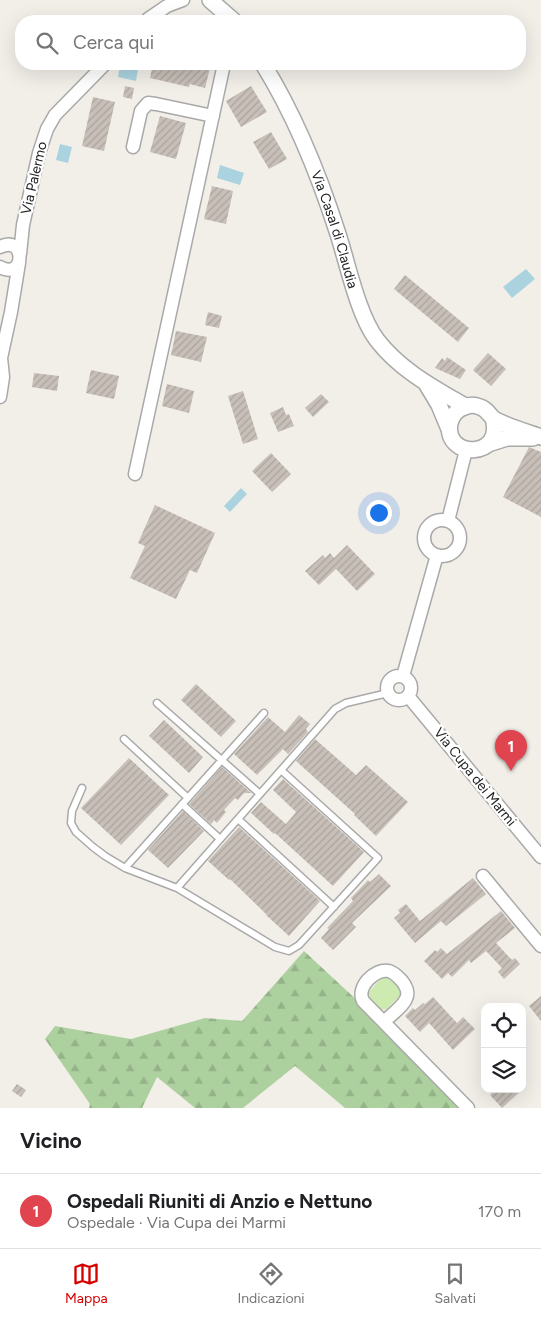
<!DOCTYPE html>
<html lang="it">
<head>
<meta charset="utf-8">
<style>
	body { margin:0; font-family:Figtree,sans-serif; background:#f6f6f6; color:#202124 }
	.controls { position:absolute; right:15px; bottom:15px; display:grid; overflow:hidden; border-radius:10px; box-shadow:0 5px 20px #0002 }
	.controls button { width:45px; height:45px; display:grid; place-items:center; padding:0; border:0; border-bottom:1px solid #e0e0e0; background:#fff; color:#202124; font:25px sans-serif }
	.you { position:absolute; left:378px; top:512px; width:18px; height:18px; margin:-12px; border:4px solid #fff; border-radius:50%; background:#1a73e8; box-shadow:0 0 0 8px #1a73e833 }
	.badge { display:grid; place-items:center; width:32px; height:32px; border-radius:50%; background:#d40000; color:#fff; font-size:16px; font-weight:700 }
	.pin { position:absolute; translate:-50% -41px; filter:drop-shadow(0 1px 2px #0008) }
	.pin::after { content:''; position:absolute; top:26px; width:18px; height:15px; background:inherit; clip-path:polygon(0 0,100% 0,50% 100%) }
	.list { margin:0; padding:0; list-style:none }
	h2 { display:flex; justify-content:space-between; align-items:center; height:65px; margin:0; padding:0 20px; font-size:21px }
	h2 small { font-size:16px; font-weight:400; color:#757577 }
	.list li { display:grid; grid-template-columns:32px 1fr auto; gap:15px; align-items:center; box-sizing:border-box; height:75px; padding:0 20px; border-top:1px solid #e0e0e0 }
	.list b { display:block; font-size:19px; white-space:nowrap }
	.list p { margin:0; font-size:16px; white-space:nowrap; color:#757577 }
	.list em { font-size:16px; font-style:normal; color:#757577 }
	.icon { flex:none; width:28px; height:28px; fill:none; stroke:currentColor; stroke-width:2; stroke-linecap:round; stroke-linejoin:round }
	.map { position:relative; flex:none; width:541px; height:1108px; overflow:hidden }
	.search { position:absolute; background:#fff; box-shadow:0 5px 20px #0002; left:15px; right:15px; top:15px; height:55px; display:flex; align-items:center; gap:12px; box-sizing:border-box; padding:0 18px; border-radius:20px; color:#757577; font-size:19px }
	.sheet { height:140px; background:#fff }
	nav { display:flex; justify-content:space-around; align-items:center; box-sizing:border-box; height:70px; border-top:1px solid #e0e0e0; background:#fff; font-size:14px; color:#757577 }
	nav a { display:grid; justify-items:center; gap:2px }
	nav .on { color:#d40000 }
	.map>svg:first-child { display:block }
</style>
</head>
<body>
<div class="map">
<svg width="541" height="1108" viewBox="0 0 541 1108">
	<defs>
		<pattern id="forest-firs" width="22" height="20" patternUnits="userSpaceOnUse" patternTransform="scale(1.25)"><rect width="22" height="20" fill="#add19e"/><path d="M5 1l3.5 6h-7zM16 11l3.5 6h-7z" fill="#95b388"/></pattern>
		<pattern id="building-hatch" width="6" height="6" patternUnits="userSpaceOnUse" patternTransform="scale(1.25)"><rect width="6" height="6" fill="#c7bfb8"/><path d="M-1 1l2-2M0 6l6-6M5 7l2-2" fill="none" stroke="#aba49e"/></pattern>
	</defs>
	<rect width="100%" height="100%" fill="#f2efe9"/>
	<path fill="#cdebb0" d="M 383,976 L 389,977 L 402,989 L 401,995 L 387,1009 L 381,1010 L 369,998 L 368,993 Z"/>
	<path fill="url(#forest-firs)" d="M 304,951 L 473,1108 L 345,1108 L 295,1066 L 243,1108 L 195,1108 L 157,1077 L 142,1108 L 89,1108 L 90,1104 L 45,1039 L 55,1026 L 131,1039 L 205,1018 L 242,1021 Z"/>
	<path fill="#aad3df" d="M 120,65 L 138,69 L 136,81 L 118,77 Z
		M 60,144 L 72,147 L 68,163 L 56,160 Z
		M 220,165 L 244,173 L 240,185 L 217,178 Z
		M 526,269 L 535,279 L 512,298 L 503,287 Z
		M 241,488 L 247,494 L 230,512 L 224,506 Z"/>
	<path fill="url(#building-hatch)" d="M 153,64 L 211,64 L 205,88 L 190,84 L 189,87 L 150,78 Z
		M 125,86 L 134,88 L 132,99 L 123,97 Z
		M 251,86 L 267,112 L 241,127 L 226,101 Z
		M 93,97 L 115,102 L 104,151 L 82,146 Z
		M 160,116 L 186,123 L 176,159 L 150,152 Z
		M 271,132 L 287,159 L 269,169 L 253,142 Z
		M 212,186 L 233,191 L 226,224 L 204,219 Z
		M 405,275 L 469,328 L 458,342 L 394,289 Z
		M 208,312 L 222,316 L 219,328 L 205,325 Z
		M 176,331 L 207,337 L 201,362 L 171,355 Z
		M 488,353 L 506,369 L 491,386 L 473,370 Z
		M 447,357 L 466,370 L 460,379 L 435,368 L 442,358 L 445,361 Z
		M 91,370 L 119,376 L 114,399 L 86,393 Z
		M 34,373 L 59,376 L 57,391 L 32,387 Z
		M 167,384 L 194,391 L 189,413 L 162,406 Z
		M 243,391 L 258,439 L 243,444 L 228,396 Z
		M 321,394 L 329,402 L 313,417 L 305,408 Z
		M 283,407 L 286,415 L 289,414 L 294,426 L 278,432 L 270,413 Z
		M 529,447 L 541,452 L 541,517 L 503,497 Z
		M 271,453 L 291,474 L 272,492 L 252,471 Z
		M 155,505 L 215,533 L 197,573 L 190,570 L 176,599 L 130,578 L 145,546 L 138,543 Z
		M 347,545 L 375,574 L 357,591 L 336,569 L 319,585 L 305,571 L 323,555 L 325,558 L 330,553 L 334,558 Z
		M 196,684 L 236,721 L 221,737 L 181,700 Z
		M 299,715 L 310,724 L 306,729 L 308,732 L 288,754 L 283,749 L 257,775 L 234,754 L 268,717 L 285,732 Z
		M 164,720 L 203,757 L 189,773 L 149,736 Z
		M 315,739 L 356,775 L 366,765 L 408,802 L 376,836 L 354,815 L 355,814 L 296,761 Z
		M 129,758 L 169,795 L 121,845 L 81,808 Z
		M 222,767 L 251,793 L 244,793 L 238,800 L 235,798 L 224,810 L 226,812 L 217,823 L 214,820 L 211,824 L 189,804 Z
		M 283,779 L 364,852 L 333,886 L 275,833 L 274,834 L 251,813 L 261,802 L 286,824 L 296,812 L 273,790 Z
		M 183,811 L 204,831 L 168,868 L 148,850 Z
		M 239,827 L 320,901 L 289,936 L 266,915 L 266,914 L 230,879 L 229,880 L 208,861 Z
		M 379,874 L 391,886 L 352,923 L 356,927 L 333,950 L 321,938 L 329,929 L 327,928 L 353,901 L 351,898 L 368,880 L 370,882 Z
		M 473,878 L 486,894 L 446,926 L 441,921 L 415,943 L 394,918 L 400,913 L 398,910 L 406,904 L 420,921 Z
		M 501,911 L 515,928 L 496,943 L 512,960 L 515,958 L 520,964 L 504,979 L 498,972 L 502,968 L 486,951 L 471,963 L 469,960 L 452,977 L 448,973 L 442,979 L 424,961 L 435,950 L 437,952 L 441,948 L 447,954 Z
		M 541,996 L 541,1021 L 529,1006 Z
		M 433,997 L 457,1023 L 463,1017 L 475,1029 L 453,1050 L 429,1023 L 420,1032 L 405,1016 L 413,1008 L 415,1010 L 423,1003 L 425,1004 Z
		M 17,1084 L 26,1090 L 21,1097 L 12,1091 Z
		M 496,1089 L 523,1089 L 502,1108 L 490,1095 Z"/>
	<g fill="none" stroke-linecap="round" stroke-linejoin="round">
		<g stroke="#a9a9a9" stroke-width="9">
			<path id="service" d="M 157,703 L 260,794
				M 124,739 L 188,798
				M 82,788 L 72,811 L 71,823 L 76,832 L 93,847 L 105,856 L 125,868 L 177,888 L 275,947 L 289,951 L 299,945 L 378,858 L 281,770
				M 182,804 L 220,839
				M 238,819 L 334,907
				M 125,868 L 264,713
				M 177,888 L 335,709 L 346,703 L 388,693"/>
		</g>
		<g stroke="#a9a9a9" stroke-width="15">
			<path id="minor" d="M 148,19 L 167,6 L 183,0
				M 133,147 L 141,111 L 148,103 L 156,104 L 213,116
				M 0,247 C 26,234 26,281 0,267
				M 20,254 L 23,225 L 39,153 L 47,129 L 55,115 L 105,64
				M 0,397 L 3,377 L 1,358 L 11,312 L 19,263
				M 135,474 L 224,64
				M424 538a18 18 0 1 1 36 0a18 18 0 1 1-36 0Z
				M 448,521 L 466,450
				M387 688a12 12 0 1 1 24 0a12 12 0 1 1-24 0Z
				M 403,676 L 437,555
				M 408,696 L 541,857
				M 483,876 L 541,946
				M 384,1022 C 390,1015 402,1008 406,999 C 409,993 406,986 402,981 C 398,977 395,973 389,971 C 375,968 356,987 363,1001 L 468,1108"/>
		</g>
		<g stroke="#a9a9a9" stroke-width="18">
			<g id="tertiary">
				<path d="M 210,0 L 234,21"/>
				<path id="s1" d="M 263,64 C 296,117 319,175 338,234 C 348,265 358,315 377,340 C 400,370 434,388 465,406"/>
				<path d="M 427,385 L 439,405 L 449,429"/>
				<path d="M 493,418 C 505,460 443,459 450,423 C 452,416 457,409 465,407 C 469,405 475,405 480,407 C 487,409 489,415 494,419 C 506,426 527,432 541,437"/>
				<path d="M 488,444 L 507,438 L 533,438"/>
			</g>
		</g>
		<use href="#service" stroke="#fff" stroke-width="6"/>
		<use href="#minor" stroke="#fff" stroke-width="12"/>
		<use href="#tertiary" stroke="#fff" stroke-width="15"/>
	</g>
	<g text-anchor="middle" dominant-baseline="central" stroke-width="4.5" stroke-linejoin="round" paint-order="stroke">
		<g font-size="14" fill="#222" stroke="#fff">
			<text transform="translate(34 178) rotate(-77)">Via Palermo</text>
			<text stroke="none"><textPath href="#s1" startOffset="181">Via Casal di Claudia</textPath></text>
			<text transform="translate(475 777) rotate(51)">Via Cupa dei Marmi</text>
		</g>
	</g>
</svg>
<div class="controls">
<button><svg class="icon" aria-label="locate" viewBox="0 0 24 24"><circle cx="12" cy="12" r="6"/><path d="M12 2v4M12 18v4M2 12h4M18 12h4"/></svg></button>
<button><svg class="icon" aria-label="layers" viewBox="0 0 24 24"><path d="M12 4l9 5-9 5-9-5zM3 14l9 5 9-5"/></svg></button>
</div>
<div class="you"></div>
<div class="pin badge" style="left:511px;top:771px;background:#e0444e">1</div>
<div class="search"><svg class="icon" aria-label="search" viewBox="0 0 24 24"><circle cx="10" cy="10" r="6"/><path d="M15 15l6 6"/></svg>Cerca qui</div>
</div>
<section class="sheet">
<h2>Vicino<small></small></h2>
<ul class="list">
<li><span class="badge" style="background:#e0444e">1</span><div><b>Ospedali Riuniti di Anzio e Nettuno</b><p>Ospedale · Via Cupa dei Marmi</p></div><em>170 m</em></li>
</ul>
</section>
<nav>
<a class="on"><svg class="icon" aria-label="map" viewBox="0 0 24 24"><path d="M3 6l6-2 6 2 6-2v14l-6 2-6-2-6 2zM9 4v14M15 6v14"/></svg>Mappa</a>
<a><svg class="icon" aria-label="directions" viewBox="0 0 24 24"><path d="M12 3l9 9-9 9-9-9zM9 14v-3h6M13 9l2 2-2 2"/></svg>Indicazioni</a>
<a><svg class="icon" aria-label="saved" viewBox="0 0 24 24"><path d="M7 4h10v16l-5-4-5 4z"/></svg>Salvati</a>
</nav>
</body>
</html>
